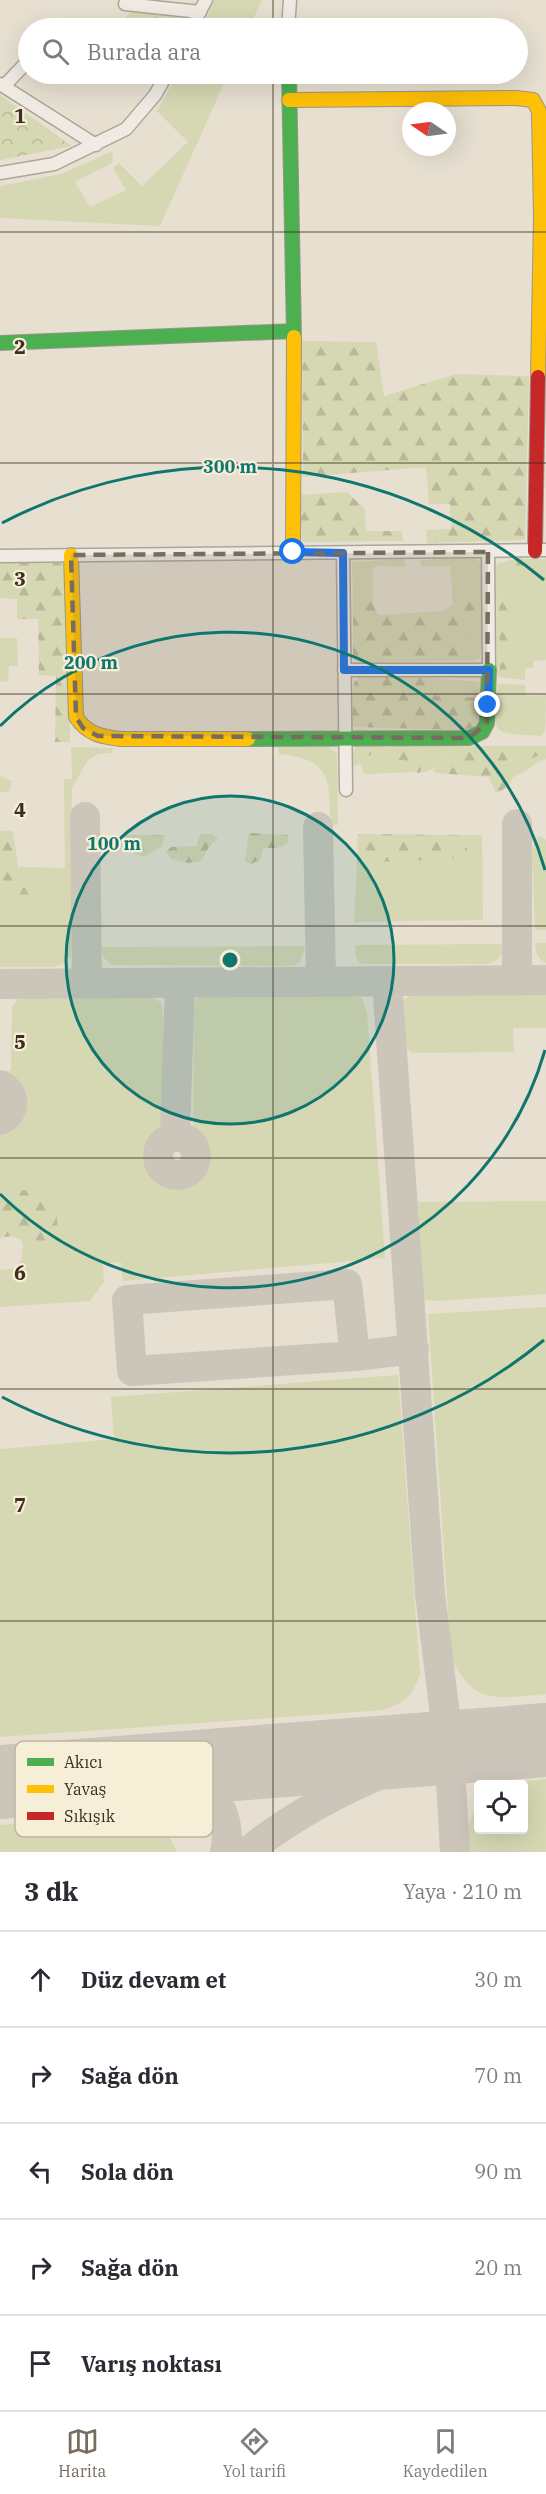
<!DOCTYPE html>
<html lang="tr">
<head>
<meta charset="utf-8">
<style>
	body { margin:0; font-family:"IBM Plex Serif",serif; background:#f2f2f3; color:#2b2b33 }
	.controls { position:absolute; right:18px; bottom:18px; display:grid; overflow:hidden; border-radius:6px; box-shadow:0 6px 24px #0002 }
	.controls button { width:54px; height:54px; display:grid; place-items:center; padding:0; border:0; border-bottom:2px solid #e1e1e2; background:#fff; color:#2b2b33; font:30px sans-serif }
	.compass { position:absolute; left:402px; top:102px; width:54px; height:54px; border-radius:50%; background:#fff; box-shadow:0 6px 24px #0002; rotate:283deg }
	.stop { position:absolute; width:18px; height:18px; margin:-14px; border:4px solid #1a73e8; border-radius:50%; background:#fff }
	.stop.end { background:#1a73e8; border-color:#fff; box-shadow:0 2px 6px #0008 }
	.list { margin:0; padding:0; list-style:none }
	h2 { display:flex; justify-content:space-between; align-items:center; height:78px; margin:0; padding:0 24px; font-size:26px }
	h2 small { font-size:20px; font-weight:400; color:#7c7c81 }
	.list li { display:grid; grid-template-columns:39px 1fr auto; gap:18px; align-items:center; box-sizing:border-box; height:96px; padding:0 24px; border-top:2px solid #e1e1e2 }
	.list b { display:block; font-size:22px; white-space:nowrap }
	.list em { font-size:20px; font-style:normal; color:#7c7c81 }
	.icon { flex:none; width:33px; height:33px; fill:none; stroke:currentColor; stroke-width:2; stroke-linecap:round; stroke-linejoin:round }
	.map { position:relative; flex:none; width:546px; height:1852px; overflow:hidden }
	.search { position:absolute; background:#fff; box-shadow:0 6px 24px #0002; left:18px; right:18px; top:18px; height:66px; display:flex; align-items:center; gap:15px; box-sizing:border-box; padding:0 21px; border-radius:33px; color:#7c7c81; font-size:22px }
	.sheet { height:558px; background:#fff }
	nav { display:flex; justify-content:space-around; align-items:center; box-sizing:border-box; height:84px; border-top:2px solid #e1e1e2; background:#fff; font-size:16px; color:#7c7c81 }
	nav a { display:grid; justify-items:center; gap:3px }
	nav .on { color:#786c5e }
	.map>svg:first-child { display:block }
</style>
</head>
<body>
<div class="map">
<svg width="546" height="1852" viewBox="0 0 546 1852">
	<defs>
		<pattern id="forest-firs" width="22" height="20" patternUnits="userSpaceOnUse" patternTransform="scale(1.5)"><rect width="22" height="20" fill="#d6d7b3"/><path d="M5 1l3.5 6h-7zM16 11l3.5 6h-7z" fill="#b9b99a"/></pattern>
		<pattern id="park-crowns" width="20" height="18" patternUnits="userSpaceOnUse" patternTransform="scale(1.5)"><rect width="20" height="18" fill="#d6d7b3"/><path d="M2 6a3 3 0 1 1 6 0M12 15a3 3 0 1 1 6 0" fill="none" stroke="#b9b99a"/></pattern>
	</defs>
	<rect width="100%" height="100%" fill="#e7e0d1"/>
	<path fill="#d6d7b3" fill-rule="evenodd" d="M 215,0 L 262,0 L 249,28 L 201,28 Z
		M 177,74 L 223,74 L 227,77 L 160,226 L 0,218 L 0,186 L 61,174 L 113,151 L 112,163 L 75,182 L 90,207 L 126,190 L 113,168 L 119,163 L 142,186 L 188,142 L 157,111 Z
		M 474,558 L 480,562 L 483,600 L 453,604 L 450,566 L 421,566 L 420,560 Z
		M 405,559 L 405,567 L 376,566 L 373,568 L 373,599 L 353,603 L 352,562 Z
		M 517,559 L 516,567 L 526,571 L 546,568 L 546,660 L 533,661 L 533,668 L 525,669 L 525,680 L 501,677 L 497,675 L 496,566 L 498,563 ZM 504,591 L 507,601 L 507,669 L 501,670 L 499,593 Z
		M 483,628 L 481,646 L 467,647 L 463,644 L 462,634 Z
		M 0,638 L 17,638 L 18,666 L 9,666 L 8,681 L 0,682 Z
		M 432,678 L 479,682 L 482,698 L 436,696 Z
		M 498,684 L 525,685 L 526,696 L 546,695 L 545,730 L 541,736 C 488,733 494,736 498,684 Z
		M 374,745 L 386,747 L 385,756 L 391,760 L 404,760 L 414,772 L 365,774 L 360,764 L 363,757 Z
		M 412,745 L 453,746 C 445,760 437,770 420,773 L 423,765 Z
		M 278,746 L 328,747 L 337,753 L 338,825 L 330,825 C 330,778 330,759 279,754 Z
		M 71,747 L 113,748 L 112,753 L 99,754 L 88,760 L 72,788 L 71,957 L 60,965 L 52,967 L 0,967 L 0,894 L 35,895 L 20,880 L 19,867 L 65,868 L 64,779 L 72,779 Z
		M 546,753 L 546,759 C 534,763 526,772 514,777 L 517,768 L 508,763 L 517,754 L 532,758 Z
		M 0,776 L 12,781 L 9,792 L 0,792 Z
		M 465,835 L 482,835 L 483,920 L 354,922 L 357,863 L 467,858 Z
		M 541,836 L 546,840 L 546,930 L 535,930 L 532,855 C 533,847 533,839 541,836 Z
		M 535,943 L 546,943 L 546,963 C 537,959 536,952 535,943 Z
		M 504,944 C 504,956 499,960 488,964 L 362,964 C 355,960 355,953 355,945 Z
		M 305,946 L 300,962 L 293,966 L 112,965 L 104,958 L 100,947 Z
		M 546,993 L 546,1028 L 513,1028 L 514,1052 L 412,1053 C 394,1038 399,1024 401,1002 L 412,994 Z
		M 143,994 L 161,1002 L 163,1018 L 163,1130 C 150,1144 140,1165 161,1180 C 167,1183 170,1181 172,1188 L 183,1188 L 184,1183 L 194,1181 C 202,1170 205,1160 206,1147 L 193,1127 L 194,1008 L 196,999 L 205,994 L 221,994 L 343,995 L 362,998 L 367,1012 L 385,1258 L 123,1281 L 121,1262 L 103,1264 L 104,1282 L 90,1301 L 0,1307 L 0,1270 L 16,1268 L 21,1260 L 23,1244 L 59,1246 L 29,1190 L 0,1191 L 0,1131 L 10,1128 L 21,1110 L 25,1094 L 6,1071 L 11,1071 L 12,1007 L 18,999 L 27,998 Z
		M 546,1201 L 546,1294 L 437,1301 L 425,1300 L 423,1295 L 418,1202 Z
		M 546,1307 L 546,1694 C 498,1698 473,1707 451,1656 L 428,1314 Z
		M 398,1375 L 420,1674 C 412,1697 407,1701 384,1710 L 0,1737 L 0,1449 L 114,1439 L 111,1397 Z
		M 546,1779 L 546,1852 L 468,1852 L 467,1829 L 478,1802 L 478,1830 L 524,1830 L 524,1784 L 505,1784 Z
		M 134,1817 L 137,1824 C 158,1826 169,1830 177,1852 L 0,1852 L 0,1825 Z"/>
	<path fill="url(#forest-firs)" d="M 131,11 L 183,16 L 177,28 L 124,28 L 124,20 Z
		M 302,341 L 376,342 L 384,396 L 456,374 L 529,376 L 525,540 L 427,543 L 426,530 L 451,529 L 450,504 L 429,504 L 426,467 L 303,477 Z
		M 347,492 L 365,509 L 366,531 L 402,531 L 403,541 L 302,542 L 300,495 Z
		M 517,559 L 546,559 L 546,568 L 526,571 L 516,567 Z
		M 0,562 L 64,563 L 70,742 L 55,742 L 56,676 L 39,675 L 38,619 L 17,619 L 17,599 L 0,598 Z
		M 504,591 L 507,601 L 507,669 L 500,670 L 499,592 Z
		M 373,599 L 374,607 L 379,615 L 444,611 L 453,604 L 483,600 L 483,628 L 462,635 L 463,644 L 467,647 L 481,646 L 480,658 L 473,661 L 355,662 L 353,656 L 353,603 Z
		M 369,676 L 432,678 L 436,696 L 482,698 L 483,715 L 477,727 L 462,730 L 355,727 L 352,721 L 354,682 L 359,678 Z
		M 374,745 L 371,755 L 363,757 L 360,764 L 353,766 L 351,753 L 356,746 Z
		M 412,745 L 423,765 L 420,773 L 414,772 L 404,760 L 391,760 L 385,756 L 386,747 Z
		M 453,746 L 546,746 L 546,753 L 532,758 L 517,754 L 508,762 L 517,768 C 514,778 507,790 496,793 L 489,777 L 437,773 L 432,771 L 446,758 Z
		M 0,831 L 13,831 L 20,879 L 36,881 L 35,895 L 0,894 Z
		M 249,833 L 288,835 L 289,842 L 278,848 L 263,848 L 260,860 L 251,864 L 245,862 Z
		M 200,834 L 212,834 L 218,838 L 209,847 L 201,861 L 188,863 L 171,859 L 166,852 L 171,847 L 197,846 Z
		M 358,834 L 465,835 L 468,858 L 357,863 Z
		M 124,835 L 165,835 L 162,846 L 144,857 L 136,854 Z
		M 29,1190 L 56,1207 L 59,1247 L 23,1244 L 21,1240 L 11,1236 L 0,1238 L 0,1191 Z"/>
	<path fill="url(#park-crowns)" d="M 0,95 L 72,146 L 0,160 Z"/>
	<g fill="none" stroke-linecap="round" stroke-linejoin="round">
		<path stroke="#cbc5ba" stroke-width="30" d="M 85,817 L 87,984
			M 517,824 L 517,981
			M 318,827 L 321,981
			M 387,981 L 430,1594 L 449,1747 L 455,1852
			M 0,984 L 546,980
			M 0,1085 C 16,1093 17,1112 0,1120
			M 175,1136 L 180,983
			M158 1156a19 19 0 1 1 38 0a19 19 0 1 1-38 0Z
			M 355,1356 L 347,1284 L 127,1300 L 132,1371 L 355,1356 L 414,1349
			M 161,1770 C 170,1771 180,1772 189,1776 C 217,1788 232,1823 225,1852
			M 247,1852 C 306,1804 373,1776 443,1748"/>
		<path stroke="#cbc5ba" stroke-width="74" d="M 0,1782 L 546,1740"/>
		<g stroke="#ada599" stroke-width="15">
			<path id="street" d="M 125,4 L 200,12
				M 191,28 L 206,0
				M 288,28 L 290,0
				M 0,84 L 96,145
				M 4,86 L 28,61
				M 0,173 L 54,164 L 126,129 L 155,95 L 167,74
				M 343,553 L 346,790
				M 0,556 L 546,550
				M 344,670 L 489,670 L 488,552"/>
		</g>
		<g stroke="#9c958a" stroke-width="16">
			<path id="fast" d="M 289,74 L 294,337
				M 0,343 L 294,331
				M 248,739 L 469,738 L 482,732 L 487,723 L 489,670"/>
		</g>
		<g stroke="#9c958a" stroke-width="16">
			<path id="slow" d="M 289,100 L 516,98 L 533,100 L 539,111 L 541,217 L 538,377
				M 293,552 L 294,337
				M 71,555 L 76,717 C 87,734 102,737 121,739 L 248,739"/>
		</g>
		<g stroke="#9c958a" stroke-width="16">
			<path id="jam" d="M 535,551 L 538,377"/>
		</g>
		<use href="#street" stroke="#efebe3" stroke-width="12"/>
		<use href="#fast" stroke="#4caf50" stroke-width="14"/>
		<use href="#slow" stroke="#ffc107" stroke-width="14"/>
		<use href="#jam" stroke="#c62828" stroke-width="14"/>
	</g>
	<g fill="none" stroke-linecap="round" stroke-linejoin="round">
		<path stroke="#1a73e8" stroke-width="8" d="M 293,552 L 343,553 L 344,670 L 489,670 L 488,705"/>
	</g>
	<path fill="#786c5e" fill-opacity="0.2" stroke="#786c5e" stroke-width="4.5" stroke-dasharray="12 8" stroke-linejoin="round" d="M 488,552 L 487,723 L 469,738 L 98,736 L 83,728 L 76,717 L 71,555 Z"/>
	<path fill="none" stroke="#3d2e20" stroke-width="1.5" stroke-opacity="0.55" d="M 273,0 L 273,28M 273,74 L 273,1852M 0,232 L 546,232M 0,463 L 546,463M 0,694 L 546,694M 0,926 L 546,926M 0,1158 L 546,1158M 0,1389 L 546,1389M 0,1621 L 546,1621"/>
	<circle cx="230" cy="960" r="164" fill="#0f766e" fill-opacity=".12"/>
	<g fill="none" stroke="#0f766e" stroke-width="3">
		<circle cx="230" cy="960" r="164"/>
		<path d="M545 1050A328 328 0 0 1 0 1194M0 726A328 328 0 0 1 545 870"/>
		<path d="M544 1340A493 493 0 0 1 2 1397M2 523A493 493 0 0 1 544 580"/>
	</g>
	<rect x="15" y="1741" width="198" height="96" rx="9" fill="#f7eed8" stroke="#bfb4a1" stroke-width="1.5"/>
	<rect x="27" y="1758" width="27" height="8" fill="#4caf50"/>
	<rect x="27" y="1785" width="27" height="8" fill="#ffc107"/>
	<rect x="27" y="1812" width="27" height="8" fill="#c62828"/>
	<g font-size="16" fill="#3d2e20">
		<text x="64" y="1768">Akıcı</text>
		<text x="64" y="1795">Yavaş</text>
		<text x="64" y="1822">Sıkışık</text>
	</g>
	<g font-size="20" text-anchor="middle" font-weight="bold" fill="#3d2e20" stroke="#f7eed8" stroke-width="4.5" stroke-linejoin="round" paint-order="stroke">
		<text x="20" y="123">1</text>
		<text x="20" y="354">2</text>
		<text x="20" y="586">3</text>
		<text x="20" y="817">4</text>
		<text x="20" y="1049">5</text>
		<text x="20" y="1280">6</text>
		<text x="20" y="1512">7</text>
	</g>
	<circle cx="230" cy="960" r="9" fill="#0f766e" stroke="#f7eed8" stroke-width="3"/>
	<g font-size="18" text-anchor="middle" font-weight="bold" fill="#0f766e" stroke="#f7eed8" stroke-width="4.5" stroke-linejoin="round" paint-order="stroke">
		<text x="230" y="473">300 m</text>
		<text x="91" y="669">200 m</text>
		<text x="114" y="850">100 m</text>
	</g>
</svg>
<div class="controls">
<button><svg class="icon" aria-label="locate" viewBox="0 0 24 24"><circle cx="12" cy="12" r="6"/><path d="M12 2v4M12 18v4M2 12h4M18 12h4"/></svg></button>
</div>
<svg class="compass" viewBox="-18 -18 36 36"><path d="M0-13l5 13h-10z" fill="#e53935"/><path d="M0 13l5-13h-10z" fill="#7c7c81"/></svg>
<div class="stop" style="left:293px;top:552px"></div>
<div class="stop end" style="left:488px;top:705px"></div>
<div class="search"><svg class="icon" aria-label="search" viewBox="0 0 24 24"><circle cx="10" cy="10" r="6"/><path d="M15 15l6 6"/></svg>Burada ara</div>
</div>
<section class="sheet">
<h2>3 dk<small>Yaya · 210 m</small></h2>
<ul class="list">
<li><svg class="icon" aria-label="ahead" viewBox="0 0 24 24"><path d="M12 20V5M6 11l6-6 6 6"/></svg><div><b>Düz devam et</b></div><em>30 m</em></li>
<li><svg class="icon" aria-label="right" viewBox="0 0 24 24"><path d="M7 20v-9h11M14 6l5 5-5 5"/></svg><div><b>Sağa dön</b></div><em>70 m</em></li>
<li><svg class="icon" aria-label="left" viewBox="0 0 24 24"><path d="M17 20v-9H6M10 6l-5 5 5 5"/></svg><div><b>Sola dön</b></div><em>90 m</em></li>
<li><svg class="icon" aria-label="right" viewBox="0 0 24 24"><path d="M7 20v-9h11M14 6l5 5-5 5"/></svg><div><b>Sağa dön</b></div><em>20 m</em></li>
<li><svg class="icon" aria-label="arrive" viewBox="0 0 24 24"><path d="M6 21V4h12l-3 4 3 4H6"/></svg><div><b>Varış noktası</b></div></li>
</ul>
</section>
<nav>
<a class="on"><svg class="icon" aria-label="map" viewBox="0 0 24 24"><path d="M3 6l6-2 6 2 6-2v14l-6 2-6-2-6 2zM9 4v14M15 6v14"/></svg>Harita</a>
<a><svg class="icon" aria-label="directions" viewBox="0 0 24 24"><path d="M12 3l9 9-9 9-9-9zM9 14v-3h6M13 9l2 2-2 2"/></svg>Yol tarifi</a>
<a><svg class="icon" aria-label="saved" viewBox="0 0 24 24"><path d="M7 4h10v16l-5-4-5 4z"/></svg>Kaydedilen</a>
</nav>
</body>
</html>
